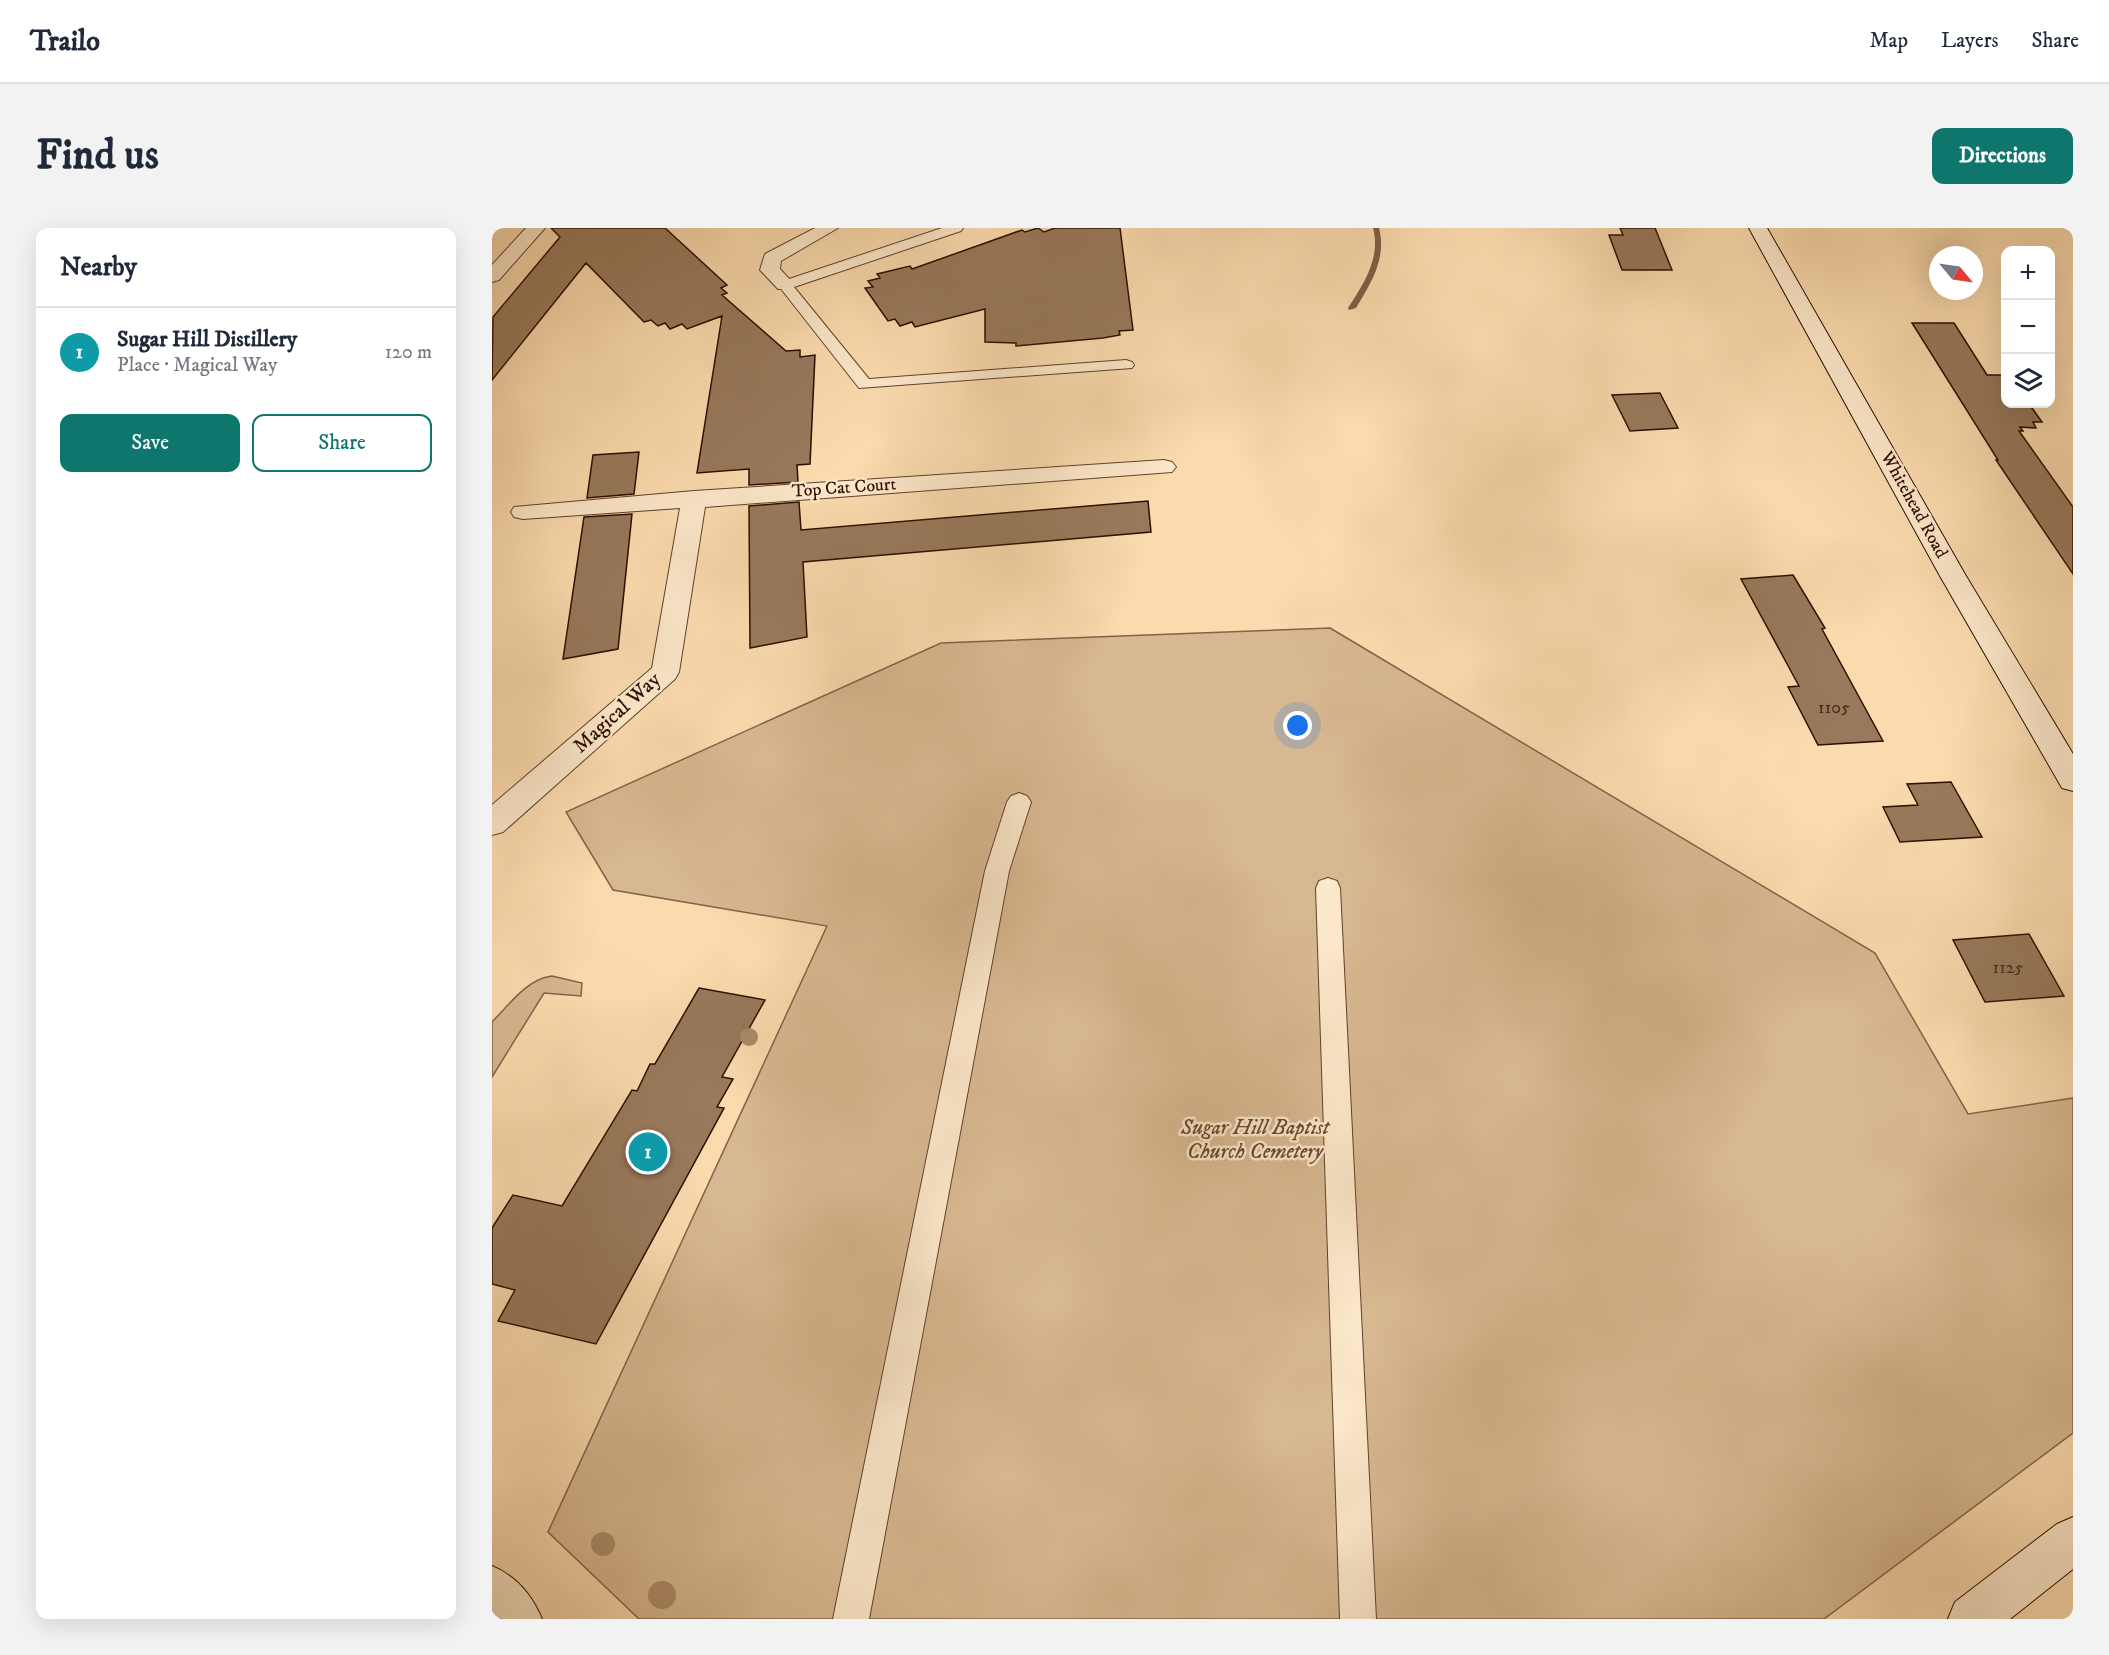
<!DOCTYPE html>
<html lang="en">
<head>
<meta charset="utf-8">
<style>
	body { margin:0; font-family:"IM FELL DW Pica",serif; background:#f2f2f3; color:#1f2937 }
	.controls { position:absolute; right:18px; top:18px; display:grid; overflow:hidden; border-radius:12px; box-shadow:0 6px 24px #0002 }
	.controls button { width:54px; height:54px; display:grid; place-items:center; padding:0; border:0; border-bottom:2px solid #e0e1e3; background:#fff; color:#1f2937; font:30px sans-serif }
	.compass { position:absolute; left:1437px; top:18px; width:54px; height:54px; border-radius:50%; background:#fff; box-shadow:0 6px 24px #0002; rotate:119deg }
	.you { position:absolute; left:806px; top:498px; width:21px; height:21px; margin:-15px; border:4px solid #fff; border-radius:50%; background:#1a73e8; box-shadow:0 0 0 9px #1a73e833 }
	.badge { display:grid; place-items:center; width:39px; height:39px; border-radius:50%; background:#0f766e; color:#fff; font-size:20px; font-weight:700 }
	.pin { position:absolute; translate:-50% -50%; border:3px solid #fff; box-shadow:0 2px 6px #0006 }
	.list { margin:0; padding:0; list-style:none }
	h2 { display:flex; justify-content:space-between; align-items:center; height:78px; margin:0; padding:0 24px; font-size:26px }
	h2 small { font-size:20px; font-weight:400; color:#747a83 }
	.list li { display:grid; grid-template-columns:39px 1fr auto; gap:18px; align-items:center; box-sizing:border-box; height:90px; padding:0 24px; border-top:2px solid #e0e1e3 }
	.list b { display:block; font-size:22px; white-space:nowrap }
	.list p { margin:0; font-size:20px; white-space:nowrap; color:#747a83 }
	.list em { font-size:20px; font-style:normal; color:#747a83 }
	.actions { display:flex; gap:12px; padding:18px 24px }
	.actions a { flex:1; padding:14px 0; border:2px solid #0f766e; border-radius:12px; text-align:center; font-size:21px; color:#0f766e }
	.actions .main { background:#0f766e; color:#fff }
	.icon { flex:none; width:33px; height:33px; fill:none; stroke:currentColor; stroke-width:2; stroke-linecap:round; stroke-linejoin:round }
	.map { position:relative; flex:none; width:1581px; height:1391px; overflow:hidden; border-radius:12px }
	header { display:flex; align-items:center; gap:36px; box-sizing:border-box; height:84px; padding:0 30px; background:#fff; border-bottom:2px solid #e0e1e3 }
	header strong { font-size:28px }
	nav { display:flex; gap:33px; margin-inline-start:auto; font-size:21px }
	.intro { display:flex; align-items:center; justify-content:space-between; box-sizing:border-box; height:144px; padding:0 36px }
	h1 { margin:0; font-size:42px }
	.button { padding:15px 27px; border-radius:12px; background:#0f766e; color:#fff; font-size:21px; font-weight:700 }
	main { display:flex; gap:36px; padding:0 36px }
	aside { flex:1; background:#fff; border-radius:12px; box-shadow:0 6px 24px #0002 }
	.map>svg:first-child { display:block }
</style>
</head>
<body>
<header>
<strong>Trailo</strong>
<nav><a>Map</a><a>Layers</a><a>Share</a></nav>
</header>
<div class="intro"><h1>Find us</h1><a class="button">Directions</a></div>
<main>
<aside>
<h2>Nearby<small></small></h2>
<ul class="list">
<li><span class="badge" style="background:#0f9aa8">1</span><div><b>Sugar Hill Distillery</b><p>Place · Magical Way</p></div><em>120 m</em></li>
</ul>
<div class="actions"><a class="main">Save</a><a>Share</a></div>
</aside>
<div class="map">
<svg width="1581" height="1391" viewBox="0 0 1581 1391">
	<rect width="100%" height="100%" fill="#fbdbae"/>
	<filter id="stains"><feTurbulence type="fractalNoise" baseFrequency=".00333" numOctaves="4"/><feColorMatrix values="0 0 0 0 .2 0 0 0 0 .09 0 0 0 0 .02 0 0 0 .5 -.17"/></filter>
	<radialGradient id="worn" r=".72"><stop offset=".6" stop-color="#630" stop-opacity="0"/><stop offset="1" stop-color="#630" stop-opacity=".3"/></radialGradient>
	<path fill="#d8b891" stroke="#826349" stroke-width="1.5" d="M 838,400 L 1383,725 L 1476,886 L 1581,870 L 1581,1205 L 1332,1391 L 147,1391 L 56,1304 L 335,698 L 121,662 L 74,584 L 449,415 Z
		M 60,748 L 90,755 L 89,768 L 52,765 L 0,849 L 0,794 C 16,778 36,750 60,748 Z"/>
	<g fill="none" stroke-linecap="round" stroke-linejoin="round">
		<path fill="#7f5f45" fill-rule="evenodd" d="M 881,0 L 887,0 C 895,30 879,55 864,80 L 857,82 L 856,80 C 872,55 889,30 881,0 Z"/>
	</g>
	<path fill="#98795b" stroke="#2d0e01" stroke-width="1.5" d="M 59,0 L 173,0 L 235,57 L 229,60 L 235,65 L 230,67 L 294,123 L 308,122 L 308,129 L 323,127 L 318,236 L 305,237 L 306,254 L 257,257 L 257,241 L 205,245 L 230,88 L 195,101 L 190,96 L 178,101 L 173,95 L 166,98 L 159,92 L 152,94 L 94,35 L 0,152 L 1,89 L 68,9 Z
		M 546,0 L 552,4 L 563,0 L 628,0 L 641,102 L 627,103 L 628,107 L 611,110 L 524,118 L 524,115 L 493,114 L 493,81 L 423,99 L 420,94 L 408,98 L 403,91 L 396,93 L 373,60 L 381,59 L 376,53 L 388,50 L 385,46 L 418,38 L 420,41 L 530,2 L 533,4 Z
		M 1128,0 L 1163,0 L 1180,42 L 1130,42 L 1117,7 L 1131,7 Z
		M 1420,95 L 1462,95 L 1495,147 L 1514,147 L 1514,176 L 1537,176 L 1550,194 L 1541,194 L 1544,200 L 1528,199 L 1531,203 L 1527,203 L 1581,279 L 1581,346 L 1504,232 L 1506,232 Z
		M 1168,165 L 1186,200 L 1138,203 L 1120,167 Z
		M 147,224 L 142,266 L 95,270 L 101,227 Z
		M 656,273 L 659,304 L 311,334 L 315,409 L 258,420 L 257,278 L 307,274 L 309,302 Z
		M 140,286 L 126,421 L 71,431 L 92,289 Z
		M 1301,347 L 1333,400 L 1330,401 L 1391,513 L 1326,517 L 1296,459 L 1307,458 L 1249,351 Z
		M 1459,554 L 1490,609 L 1408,614 L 1391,579 L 1426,577 L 1415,556 Z
		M 1537,706 L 1572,768 L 1493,774 L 1461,712 Z
		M 207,760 L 273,772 L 230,849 L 241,851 L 225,879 L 232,880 L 104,1116 L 6,1093 L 23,1062 L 0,1056 L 0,1000 L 21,967 L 70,978 L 140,862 L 145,863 L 158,836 L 163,836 Z"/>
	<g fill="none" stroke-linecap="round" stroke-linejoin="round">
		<g stroke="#60412c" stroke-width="2">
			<path id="lane" d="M 450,0 L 471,0 L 469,3 L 302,59 L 377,151 L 634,132 L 640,134 L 642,137 L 640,140 L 367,160 L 286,57 L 288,54 Z
				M 527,565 L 535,568 L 539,574 L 517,643 L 377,1391 L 341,1391 L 493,643 L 515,574 L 519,568 Z
				M 836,650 L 845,653 L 848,660 L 884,1391 L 848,1391 L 824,660 L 827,653 Z"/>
		</g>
		<g stroke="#60412c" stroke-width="2">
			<path id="street" d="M 34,0 L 53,0 L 7,52 L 0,54 L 0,37 Z
				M 323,0 L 346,0 L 289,33 L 288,41 L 303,57 L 300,61 L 286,61 L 268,42 L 273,26 Z
				M 672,232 L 680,234 L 684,239 L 680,244 L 213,279 L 187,444 L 183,451 L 11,604 L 0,607 L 0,577 L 160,440 L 188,280 L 31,291 L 22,289 L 19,284 L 22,279 L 202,263 Z"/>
		</g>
		<g stroke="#2d0e01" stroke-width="2">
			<path id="secondary" d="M 1257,0 L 1275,0 L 1474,348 L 1581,526 L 1581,563 L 1570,560 L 1448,348 Z
				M 1581,1289 L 1581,1341 L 1518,1391 L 1456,1391 L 1463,1374 L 1565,1296 Z
				M 0,1338 C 24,1348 40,1367 50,1391 L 0,1391 Z"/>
		</g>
		<use href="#lane" fill="#fce8ca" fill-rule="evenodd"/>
		<use href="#street" fill="#fce8ca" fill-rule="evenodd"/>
		<use href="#secondary" fill="#fce8ca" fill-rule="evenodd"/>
	</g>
	<g fill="#ab8b6a">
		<circle cx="257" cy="809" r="9"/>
		<circle cx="111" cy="1316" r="12"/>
		<circle cx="170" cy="1367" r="14"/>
	</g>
	<g text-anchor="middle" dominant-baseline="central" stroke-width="5" stroke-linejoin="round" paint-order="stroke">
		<g font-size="18" fill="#2d0e01" stroke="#fce8ca">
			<text transform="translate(352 260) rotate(-4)">Top Cat Court</text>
			<text transform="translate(1422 277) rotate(61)">Whitehead Road</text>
		</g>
		<g font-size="18" fill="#482918">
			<text x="1342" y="480">1105</text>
			<text x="1516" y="740">1125</text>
		</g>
		<g font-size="21" fill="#2d0e01" stroke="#fce8ca">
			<text transform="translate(125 485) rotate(-42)">Magical Way</text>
		</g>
		<g font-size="21" font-style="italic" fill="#694a33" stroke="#fce8ca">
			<text x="763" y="900">Sugar Hill Baptist<tspan x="763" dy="24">Church Cemetery</tspan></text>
		</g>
	</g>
	<rect width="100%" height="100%" filter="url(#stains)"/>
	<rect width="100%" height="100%" fill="url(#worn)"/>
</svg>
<div class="controls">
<button>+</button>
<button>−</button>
<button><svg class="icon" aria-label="layers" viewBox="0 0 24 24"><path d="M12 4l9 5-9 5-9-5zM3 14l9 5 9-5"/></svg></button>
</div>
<svg class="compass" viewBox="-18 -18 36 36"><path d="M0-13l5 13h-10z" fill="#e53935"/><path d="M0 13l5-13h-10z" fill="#747a83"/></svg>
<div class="you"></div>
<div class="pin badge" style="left:156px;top:924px;background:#0f9aa8">1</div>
</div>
</main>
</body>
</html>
